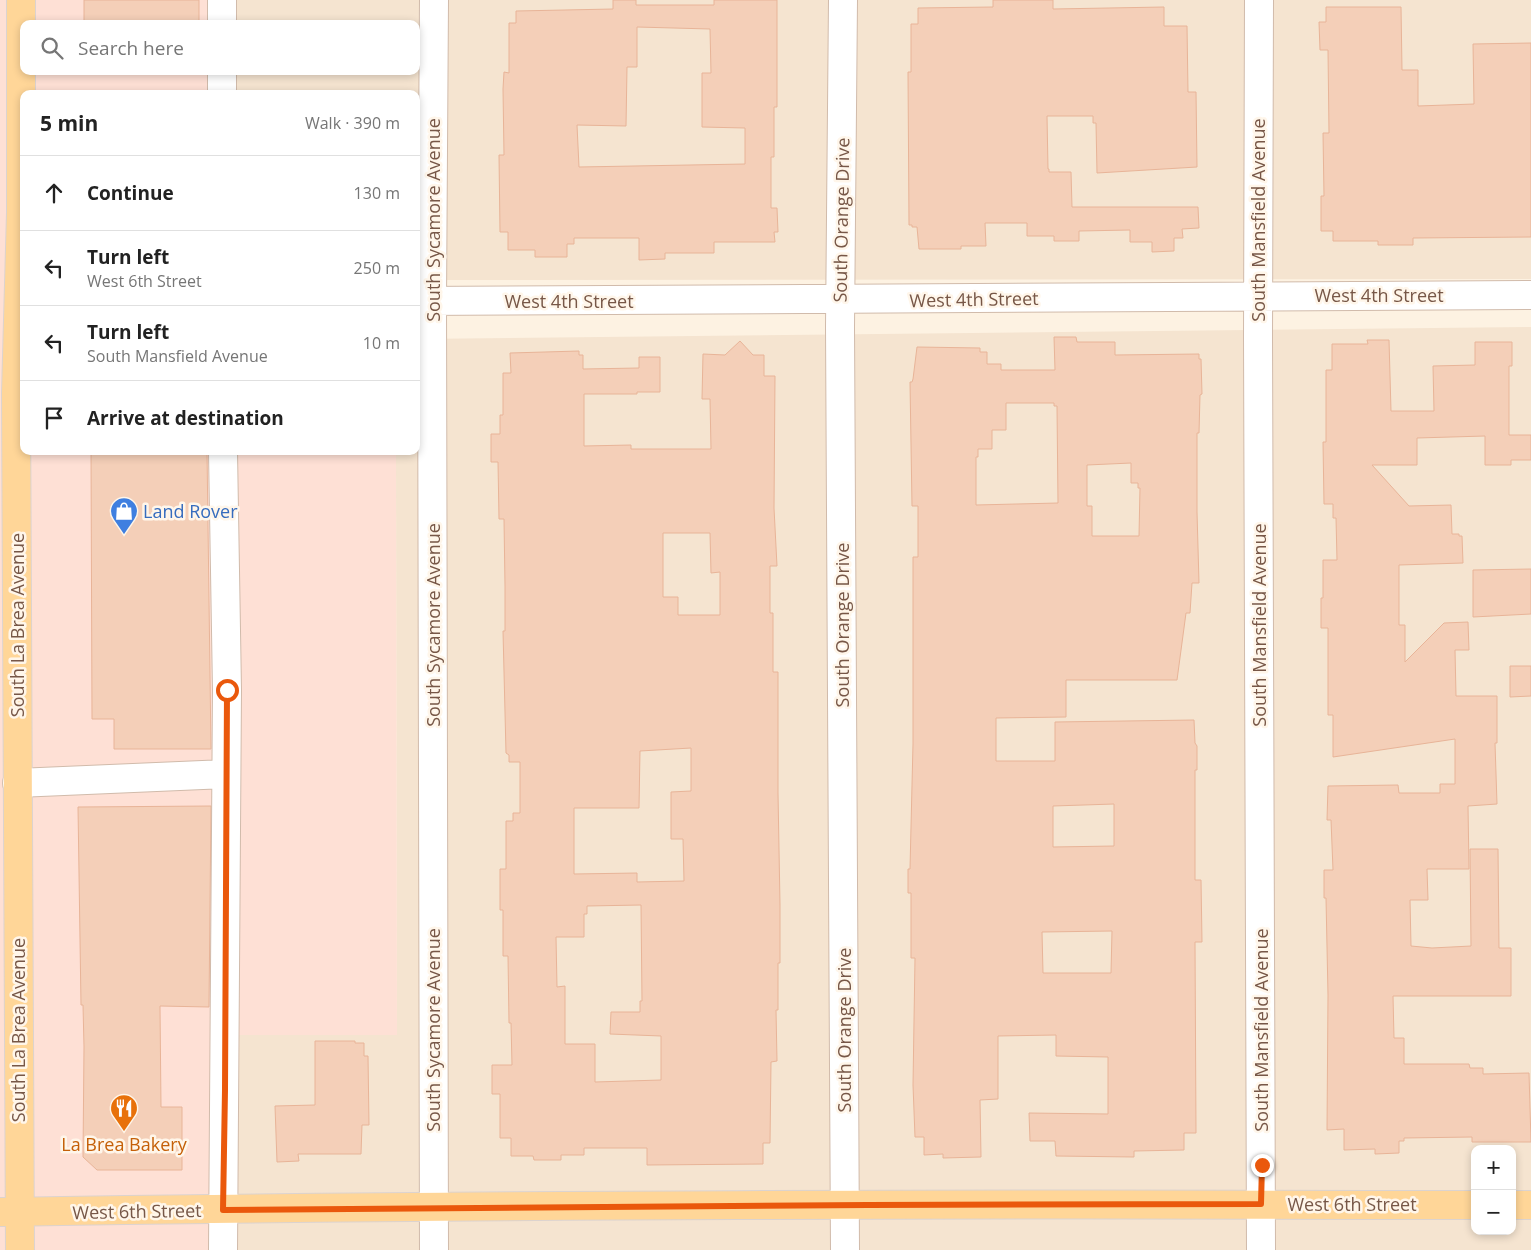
<!DOCTYPE html>
<html lang="en">
<head>
<meta charset="utf-8">
<style>
	body { margin:0; font-family:"Open Sans",sans-serif; background:#f2f2f2; color:#222 }
	.controls { position:absolute; right:15px; bottom:15px; display:grid; overflow:hidden; border-radius:10px; box-shadow:0 2px 8px #0003 }
	.controls button { width:45px; height:45px; display:grid; place-items:center; padding:0; border:0; border-bottom:1px solid #e0e0e0; background:#fff; color:#222; font:25px sans-serif }
	.stop { position:absolute; width:15px; height:15px; margin:-11px; border:4px solid #ea580c; border-radius:50%; background:#fff }
	.stop.end { background:#ea580c; border-color:#fff; box-shadow:0 1px 5px #0008 }
	.list { margin:0; padding:0; list-style:none }
	h2 { display:flex; justify-content:space-between; align-items:center; height:65px; margin:0; padding:0 20px; font-size:21px }
	h2 small { font-size:16px; font-weight:400; color:#767676 }
	.list li { display:grid; grid-template-columns:32px 1fr auto; gap:15px; align-items:center; box-sizing:border-box; height:75px; padding:0 20px; border-top:1px solid #e0e0e0 }
	.list b { display:block; font-size:19px; white-space:nowrap }
	.list p { margin:0; font-size:16px; white-space:nowrap; color:#767676 }
	.list em { font-size:16px; font-style:normal; color:#767676 }
	.icon { flex:none; width:28px; height:28px; fill:none; stroke:currentColor; stroke-width:2; stroke-linecap:round; stroke-linejoin:round }
	.map { position:relative; flex:none; width:1531px; height:1250px; overflow:hidden }
	.search { position:absolute; background:#fff; box-shadow:0 2px 8px #0003; left:20px; top:20px; width:400px; height:55px; display:flex; align-items:center; gap:12px; box-sizing:border-box; padding:0 18px; border-radius:10px; color:#767676; font-size:19px }
	.panel { position:absolute; background:#fff; box-shadow:0 2px 8px #0003; left:20px; top:90px; width:400px; height:365px; border-radius:10px }
	.map>svg:first-child { display:block }
</style>
</head>
<body>
<div class="map">
<svg width="1531" height="1250" viewBox="0 0 1531 1250">
	<rect width="100%" height="100%" fill="#fdf2e2"/>
	<path fill="#f5e4d0" fill-rule="evenodd" d="M 214,0 L 1531,0 L 1531,279 L 416,280 L 416,94 L 214,94 L 214,71 L 416,71 L 416,24 L 214,24 Z
		M 1531,327 L 1531,1250 L 214,1250 L 213,1034 L 397,1035 L 396,451 L 416,451 L 416,339 ZM 1475,1149 L 1512,1149 L 1512,1231 L 1475,1231 Z"/>
	<path fill="#fee0d5" d="M 0,0 L 214,0 L 214,24 L 24,24 L 24,71 L 214,71 L 214,94 L 24,94 L 24,451 L 396,451 L 397,1035 L 213,1035 L 214,1250 L 0,1250 Z"/>
	<path fill="#f4cfb8" stroke="#e8b498" fill-rule="evenodd" d="M 84,0 L 199,0 L 199,24 L 84,24 Z
		M 613,0 L 636,0 L 636,5 L 714,5 L 714,0 L 777,0 L 777,107 L 774,107 L 774,157 L 771,157 L 771,208 L 777,208 L 778,232 L 774,232 L 775,242 L 714,242 L 714,253 L 665,253 L 665,259 L 639,260 L 639,238 L 574,238 L 574,244 L 567,244 L 567,257 L 535,257 L 535,250 L 508,250 L 508,232 L 500,232 L 499,155 L 504,155 L 503,89 L 504,72 L 509,73 L 509,23 L 516,23 L 516,11 L 613,9 ZM 637,27 L 710,29 L 711,73 L 702,73 L 702,127 L 745,128 L 745,164 L 579,167 L 577,125 L 626,126 L 627,67 L 637,67 Z
		M 993,0 L 1053,0 L 1053,9 L 1164,7 L 1164,26 L 1187,26 L 1188,92 L 1196,92 L 1197,167 L 1097,173 L 1096,123 L 1093,123 L 1093,116 L 1047,116 L 1048,169 L 1049,169 L 1049,172 L 1071,172 L 1072,207 L 1198,207 L 1199,228 L 1182,229 L 1183,238 L 1174,238 L 1174,251 L 1152,252 L 1152,242 L 1130,242 L 1130,230 L 1079,231 L 1079,241 L 1054,241 L 1054,236 L 1027,236 L 1027,223 L 985,223 L 986,246 L 961,246 L 961,249 L 919,249 L 917,227 L 912,227 L 912,225 L 909,225 L 908,72 L 911,72 L 911,24 L 918,24 L 918,8 L 993,7 Z
		M 1326,7 L 1401,7 L 1402,70 L 1418,70 L 1418,106 L 1474,104 L 1473,44 L 1531,43 L 1531,237 L 1413,238 L 1413,245 L 1378,245 L 1378,241 L 1333,241 L 1333,231 L 1321,231 L 1321,196 L 1324,196 L 1323,133 L 1329,133 L 1328,50 L 1320,50 L 1319,22 L 1326,22 Z
		M 1054,337 L 1076,337 L 1077,342 L 1115,342 L 1115,355 L 1199,354 L 1199,359 L 1201,359 L 1202,394 L 1200,395 L 1199,433 L 1197,433 L 1197,512 L 1199,583 L 1192,583 L 1190,613 L 1186,613 L 1177,680 L 1066,680 L 1066,717 L 996,718 L 996,761 L 1055,761 L 1055,722 L 1194,720 L 1195,743 L 1197,746 L 1197,770 L 1195,770 L 1195,880 L 1201,880 L 1202,942 L 1195,942 L 1196,1133 L 1184,1133 L 1184,1150 L 1134,1151 L 1134,1157 L 1056,1156 L 1055,1141 L 1030,1141 L 1029,1113 L 1108,1114 L 1108,1057 L 1056,1056 L 1056,1035 L 998,1036 L 998,1099 L 980,1100 L 981,1157 L 943,1158 L 943,1154 L 924,1155 L 924,1137 L 915,1137 L 913,1085 L 915,958 L 911,958 L 911,893 L 908,893 L 908,869 L 910,869 L 913,744 L 913,557 L 918,557 L 918,506 L 912,506 L 910,382 L 912,382 L 913,379 L 917,347 L 980,348 L 980,352 L 987,352 L 987,364 L 1001,364 L 1001,370 L 1055,370 ZM 1006,403 L 1054,403 L 1054,406 L 1057,406 L 1058,503 L 976,505 L 976,457 L 978,457 L 978,449 L 992,449 L 992,430 L 1006,430 ZM 1131,463 L 1131,483 L 1138,483 L 1138,488 L 1140,488 L 1139,536 L 1092,536 L 1092,506 L 1087,506 L 1087,465 ZM 1114,804 L 1114,846 L 1053,847 L 1053,806 ZM 1112,931 L 1111,973 L 1043,973 L 1042,932 Z
		M 1367,340 L 1389,340 L 1391,411 L 1434,411 L 1433,366 L 1475,365 L 1475,342 L 1512,342 L 1512,366 L 1509,366 L 1509,435 L 1531,435 L 1531,460 L 1511,460 L 1511,465 L 1485,465 L 1485,436 L 1417,438 L 1417,465 L 1372,465 L 1409,506 L 1451,505 L 1452,534 L 1459,534 L 1459,536 L 1462,536 L 1463,563 L 1399,565 L 1399,625 L 1405,625 L 1405,662 L 1444,623 L 1468,622 L 1469,650 L 1455,650 L 1456,696 L 1497,696 L 1497,743 L 1495,743 L 1497,804 L 1468,806 L 1469,869 L 1427,869 L 1428,900 L 1410,900 L 1411,946 L 1432,948 L 1471,946 L 1470,849 L 1498,849 L 1499,948 L 1511,948 L 1511,996 L 1393,996 L 1394,1038 L 1404,1038 L 1404,1064 L 1469,1064 L 1470,1068 L 1483,1068 L 1483,1074 L 1529,1073 L 1531,1142 L 1472,1142 L 1472,1137 L 1404,1138 L 1404,1141 L 1399,1141 L 1399,1153 L 1375,1154 L 1375,1149 L 1344,1150 L 1344,1129 L 1327,1130 L 1328,995 L 1326,898 L 1324,898 L 1324,870 L 1333,870 L 1331,820 L 1327,820 L 1328,786 L 1398,785 L 1399,793 L 1440,793 L 1440,784 L 1455,784 L 1455,739 L 1333,757 L 1333,715 L 1328,715 L 1328,628 L 1321,628 L 1321,598 L 1323,598 L 1323,560 L 1337,560 L 1336,518 L 1333,518 L 1333,504 L 1324,504 L 1323,442 L 1326,442 L 1326,370 L 1332,370 L 1332,344 L 1368,344 Z
		M 740,341 L 753,355 L 764,355 L 764,376 L 775,376 L 774,508 L 777,566 L 770,566 L 770,613 L 773,613 L 773,672 L 778,672 L 778,793 L 780,905 L 780,963 L 778,963 L 778,1010 L 776,1010 L 777,1061 L 771,1062 L 770,1143 L 763,1143 L 763,1164 L 647,1165 L 647,1148 L 584,1148 L 584,1155 L 561,1155 L 561,1160 L 534,1160 L 533,1156 L 511,1156 L 511,1138 L 500,1138 L 500,1094 L 492,1094 L 492,1065 L 512,1065 L 511,1023 L 509,1023 L 508,956 L 503,956 L 503,910 L 500,910 L 500,869 L 506,869 L 506,821 L 513,821 L 513,813 L 520,813 L 520,762 L 509,762 L 509,755 L 506,753 L 503,631 L 505,631 L 505,586 L 504,519 L 499,519 L 498,462 L 491,462 L 491,434 L 500,434 L 500,415 L 503,415 L 503,373 L 511,373 L 510,353 L 579,351 L 579,355 L 583,355 L 583,369 L 639,368 L 639,357 L 660,357 L 660,392 L 637,392 L 637,394 L 584,394 L 584,446 L 631,445 L 631,449 L 711,449 L 710,399 L 702,399 L 703,354 L 725,355 ZM 663,533 L 710,533 L 711,573 L 720,572 L 720,615 L 678,615 L 678,597 L 663,597 ZM 691,748 L 691,791 L 671,792 L 671,839 L 683,839 L 684,881 L 637,882 L 637,873 L 574,874 L 574,808 L 639,808 L 640,751 ZM 641,905 L 642,1001 L 640,1001 L 640,1012 L 611,1012 L 610,1034 L 661,1036 L 661,1080 L 595,1082 L 595,1044 L 565,1044 L 565,986 L 557,987 L 556,937 L 584,937 L 584,914 L 587,914 L 587,906 Z
		M 91,451 L 207,451 L 211,749 L 114,749 L 114,719 L 92,719 Z
		M 1531,569 L 1531,614 L 1473,617 L 1473,570 Z
		M 1510,666 L 1531,666 L 1531,696 L 1510,697 Z
		M 211,806 L 209,1007 L 160,1006 L 161,1107 L 182,1107 L 182,1170 L 97,1170 L 83,1157 L 84,1047 L 83,1005 L 81,1005 L 78,807 Z
		M 315,1041 L 355,1041 L 355,1043 L 364,1043 L 364,1056 L 368,1056 L 369,1125 L 362,1125 L 361,1154 L 298,1154 L 299,1161 L 277,1162 L 275,1106 L 315,1105 Z"/>
	<g fill="none" stroke-linecap="round" stroke-linejoin="round">
		<g stroke="#d1bbab" stroke-width="30">
			<path id="minor" d="M 222,0 L 222,24
				M 843,0 L 840,327 L 845,1250
				M 1259,0 L 1258,337 L 1261,1250
				M 222,71 L 222,94
				M 416,301 L 1531,295
				M 17,783 L 226,774
				M 223,1250 L 227,690 L 223,451
				M 434,1250 L 432,301 L 434,0"/>
		</g>
		<g stroke="#dcd3cf" stroke-width="30">
			<path id="major" d="M 1512,1205 L 1531,1205
				M 0,1212 C 491,1204 983,1204 1475,1205
				M 20,1250 L 16,393 L 21,212 L 21,0"/>
		</g>
		<use href="#minor" stroke="#fff" stroke-width="28"/>
		<use href="#major" stroke="#ffd698" stroke-width="28"/>
	</g>
	<g fill="none" stroke-linecap="round" stroke-linejoin="round">
		<path stroke="#ea580c" stroke-width="6" d="M 227,690 L 225,1090 L 223,1210 L 868,1205 L 1261,1204 L 1262,1165"/>
	</g>
	<defs>
		<g id="shop-pin" transform="scale(1.4375)"><path d="M0 17L-7.5 6A9.5 9.5 0 1 1 7.5 6Z" fill="#3f7fe0" stroke="#fff6ea"/><path d="M-5-2.5h2.3a2.7 3.5 0 0 1 5.4 0H5L5.5 6h-11ZM-1.5-2.5h3a1.5 2.3 0 0 0-3 0Z" fill="#fff"/></g>
		<g id="restaurant-pin" transform="scale(1.4375)"><path d="M0 17L-7.5 6A9.5 9.5 0 1 1 7.5 6Z" fill="#e8710a" stroke="#fff6ea"/><path d="M-5-6h1v4h1v-4h1v4h1v-4h1v5L-1.5 .5V6h-2V.5L-5-1ZM5-6V6H3V1.5H1.5Q1.5-4 5-6Z" fill="#fff"/></g>
	</defs>
	<g fill-rule="evenodd">
		<use href="#shop-pin" x="124" y="511"/>
		<use href="#restaurant-pin" x="124" y="1108"/>
	</g>
	<g text-anchor="middle" dominant-baseline="central" stroke-width="5" stroke-linejoin="round" paint-order="stroke">
		<g font-size="18" fill="#775747" stroke="#fff6ea">
			<text transform="translate(433 220) rotate(-90)">South Sycamore Avenue</text>
			<text transform="translate(841 220) rotate(-89)">South Orange Drive</text>
			<text transform="translate(1258 220) rotate(-90)">South Mansfield Avenue</text>
			<text x="1379" y="295">West 4th Street</text>
			<text transform="translate(974 299) rotate(-1)">West 4th Street</text>
			<text x="569" y="301">West 4th Street</text>
			<text transform="translate(17 625) rotate(-90)">South La Brea Avenue</text>
			<text transform="translate(433 625) rotate(-90)">South Sycamore Avenue</text>
			<text transform="translate(842 625) rotate(-90)">South Orange Drive</text>
			<text transform="translate(1259 625) rotate(-90)">South Mansfield Avenue</text>
			<text transform="translate(18 1030) rotate(-90)">South La Brea Avenue</text>
			<text transform="translate(433 1030) rotate(-90)">South Sycamore Avenue</text>
			<text transform="translate(844 1030) rotate(-90)">South Orange Drive</text>
			<text transform="translate(1261 1030) rotate(-90)">South Mansfield Avenue</text>
			<text x="1352" y="1204">West 6th Street</text>
			<text transform="translate(137 1211) rotate(-1)">West 6th Street</text>
		</g>
		<g font-size="18" fill="#366cbe" stroke="#fff6ea" text-anchor="start">
			<text x="143" y="511">Land Rover</text>
		</g>
		<g font-size="18" fill="#c56008" stroke="#fff6ea">
			<text x="124" y="1144">La Brea Bakery</text>
		</g>
	</g>
</svg>
<div class="controls">
<button>+</button>
<button>−</button>
</div>
<div class="stop" style="left:227px;top:690px"></div>
<div class="stop end" style="left:1262px;top:1165px"></div>
<div class="search"><svg class="icon" aria-label="search" viewBox="0 0 24 24"><circle cx="10" cy="10" r="6"/><path d="M15 15l6 6"/></svg>Search here</div>
<section class="panel">
<h2>5 min<small>Walk · 390 m</small></h2>
<ul class="list">
<li><svg class="icon" aria-label="ahead" viewBox="0 0 24 24"><path d="M12 20V5M6 11l6-6 6 6"/></svg><div><b>Continue</b></div><em>130 m</em></li>
<li><svg class="icon" aria-label="left" viewBox="0 0 24 24"><path d="M17 20v-9H6M10 6l-5 5 5 5"/></svg><div><b>Turn left</b><p>West 6th Street</p></div><em>250 m</em></li>
<li><svg class="icon" aria-label="left" viewBox="0 0 24 24"><path d="M17 20v-9H6M10 6l-5 5 5 5"/></svg><div><b>Turn left</b><p>South Mansfield Avenue</p></div><em>10 m</em></li>
<li><svg class="icon" aria-label="arrive" viewBox="0 0 24 24"><path d="M6 21V4h12l-3 4 3 4H6"/></svg><div><b>Arrive at destination</b></div></li>
</ul>
</section>
</div>
</body>
</html>
